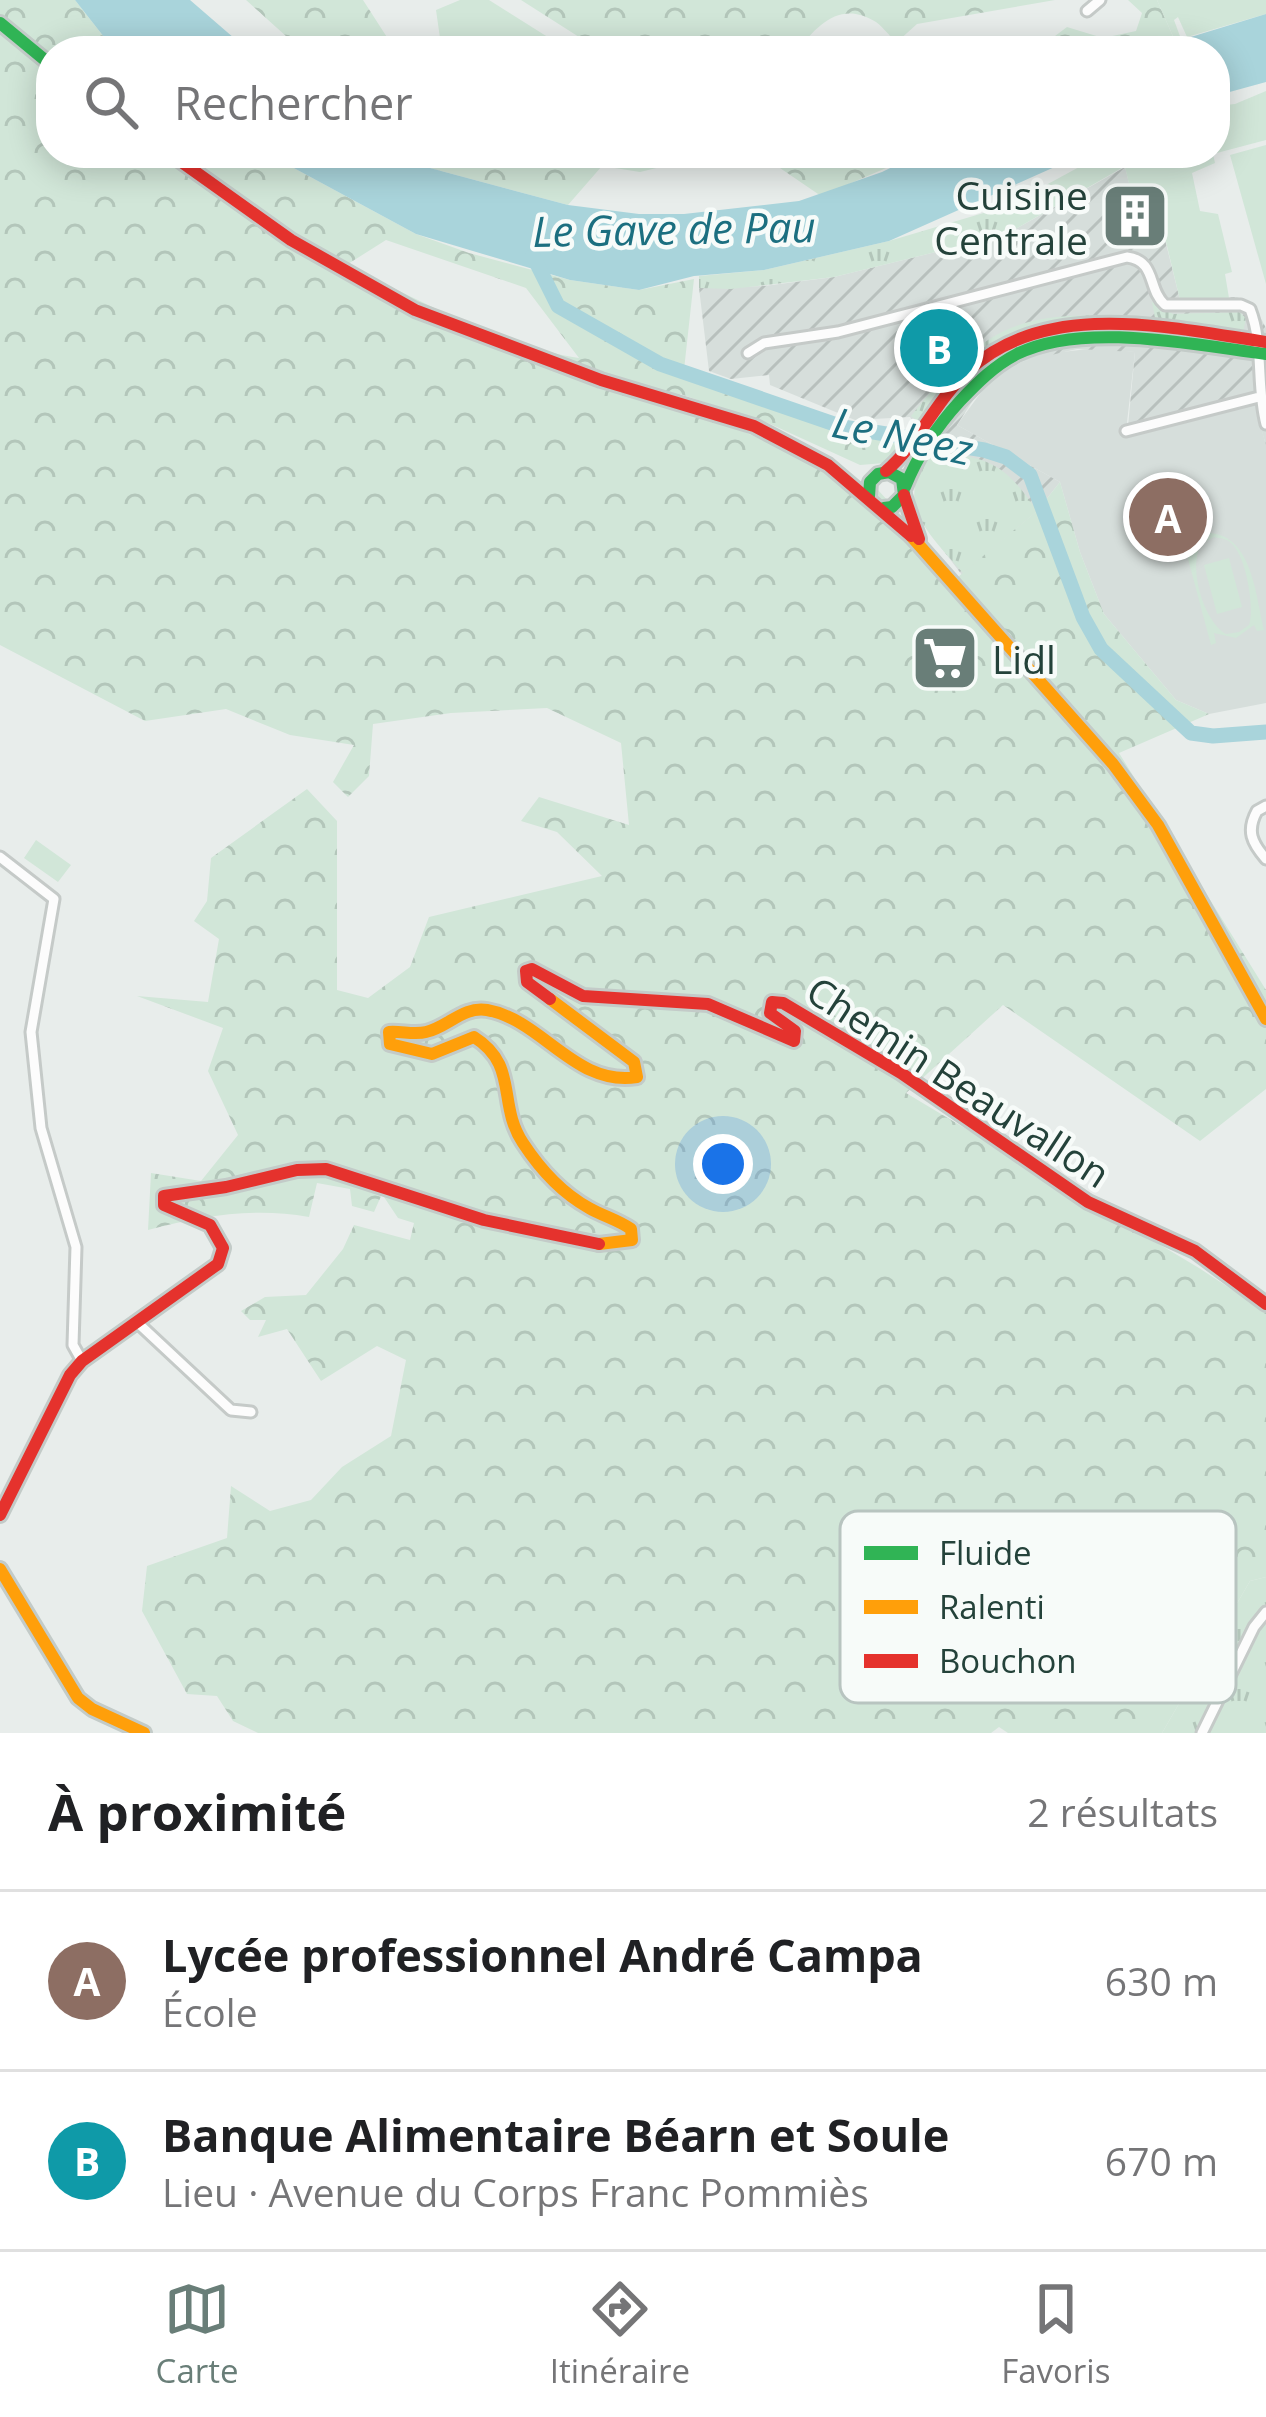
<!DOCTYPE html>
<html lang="fr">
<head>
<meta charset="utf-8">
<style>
	body { margin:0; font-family:"Open Sans",sans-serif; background:#f2f2f2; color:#202124 }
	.you { position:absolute; left:723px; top:1164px; width:42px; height:42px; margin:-30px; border:9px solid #fff; border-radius:50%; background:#1a73e8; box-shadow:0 0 0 18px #1a73e833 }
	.badge { display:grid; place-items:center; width:78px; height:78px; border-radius:50%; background:#697e78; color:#fff; font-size:39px; font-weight:700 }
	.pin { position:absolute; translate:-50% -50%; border:6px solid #fff; box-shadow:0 3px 12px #0006 }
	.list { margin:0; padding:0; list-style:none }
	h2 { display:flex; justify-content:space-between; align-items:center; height:156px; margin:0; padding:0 48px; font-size:51px }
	h2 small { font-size:39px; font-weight:400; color:#757577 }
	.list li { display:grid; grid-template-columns:78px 1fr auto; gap:36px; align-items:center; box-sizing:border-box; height:180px; padding:0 48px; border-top:3px solid #e0e0e0 }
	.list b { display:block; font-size:45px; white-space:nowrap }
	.list p { margin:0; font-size:39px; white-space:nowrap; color:#757577 }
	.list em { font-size:39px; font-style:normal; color:#757577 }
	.icon { flex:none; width:66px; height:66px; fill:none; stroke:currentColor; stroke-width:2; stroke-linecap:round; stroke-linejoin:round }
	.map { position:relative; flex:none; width:1266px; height:1733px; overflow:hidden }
	.search { position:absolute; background:#fff; box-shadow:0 6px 30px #0003; left:36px; right:36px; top:36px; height:132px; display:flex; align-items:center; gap:30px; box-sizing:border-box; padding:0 42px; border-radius:48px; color:#757577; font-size:45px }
	.sheet { height:516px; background:#fff }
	nav { display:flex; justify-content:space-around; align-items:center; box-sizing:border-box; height:168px; border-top:3px solid #e0e0e0; background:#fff; font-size:33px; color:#757577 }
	nav a { display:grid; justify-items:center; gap:6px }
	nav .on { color:#697e78 }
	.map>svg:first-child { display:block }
</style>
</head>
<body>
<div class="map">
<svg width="1266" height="1733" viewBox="0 0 1266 1733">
	<defs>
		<pattern id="industrial-furrows" width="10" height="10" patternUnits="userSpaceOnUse" patternTransform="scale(3)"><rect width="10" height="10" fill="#d6dedb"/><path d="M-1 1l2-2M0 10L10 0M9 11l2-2" fill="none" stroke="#b8c0bd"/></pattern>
		<pattern id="grass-tufts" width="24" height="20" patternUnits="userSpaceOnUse" patternTransform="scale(3)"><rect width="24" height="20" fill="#d1e6d8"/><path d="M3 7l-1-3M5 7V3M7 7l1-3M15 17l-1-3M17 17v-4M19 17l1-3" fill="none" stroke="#b3c6ba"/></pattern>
		<pattern id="forest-crowns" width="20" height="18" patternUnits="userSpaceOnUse" patternTransform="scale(3)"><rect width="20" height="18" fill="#d1e6d8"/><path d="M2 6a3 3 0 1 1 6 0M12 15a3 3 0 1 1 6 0" fill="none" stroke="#b3c6ba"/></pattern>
	</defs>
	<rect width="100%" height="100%" fill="#e8edeb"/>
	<path fill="#d6dedb" d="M 1097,348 L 1135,352 L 1126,431 L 1254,402 L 1266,445 L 1266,703 L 1209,714 L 1176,700 L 1104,614 L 1080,552 L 1060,482 L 957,425 L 993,376 L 1021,362 L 1053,353 Z"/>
	<path fill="url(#industrial-furrows)" d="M 1125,167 L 1131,191 L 1152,187 L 1180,300 L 1237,297 L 1254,305 L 1266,328 L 1266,445 L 1253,402 L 1127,437 L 1135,352 L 1077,349 L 1021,362 L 993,376 L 981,388 L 957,425 L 1060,482 L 1037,511 L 962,575 L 914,512 L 916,474 L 932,452 L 910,417 L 855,420 L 770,385 L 769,375 L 731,379 L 709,371 L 699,288 L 764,286 L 834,277 L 1005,235 Z"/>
	<path fill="url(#grass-tufts)" d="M 1105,153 L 1148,153 L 1005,235 L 834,277 L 731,289 L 699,288 L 699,276 L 764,270 L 889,241 L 1007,206 Z
		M 1152,302 L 1173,314 L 1239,312 L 1246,318 L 1243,332 C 1150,324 1042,292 966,364 C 948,381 935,404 920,423 L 911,416 C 995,313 1028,311 1155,318 Z
		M 933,452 C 990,457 1005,464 1037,511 L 963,573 C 930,535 890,501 933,452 Z
		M 1266,1577 L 1266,1733 L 1162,1733 L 1250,1581 Z"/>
	<path fill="url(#forest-crowns)" fill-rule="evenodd" d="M 0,0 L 75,0 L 115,51 L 51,51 L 51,153 L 266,153 L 416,234 L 469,253 L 570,280 L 639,290 L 694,279 L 683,379 L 837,430 L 905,442 L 885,463 L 860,465 L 768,423 L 680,394 L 678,403 L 878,490 L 958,577 L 1037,511 L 1060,482 L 1080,552 L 1104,614 L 1176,700 L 1209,714 L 1119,753 L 1266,990 L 1266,1089 L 1200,1141 L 1003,1005 L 906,1093 L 1199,1268 L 1266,1312 L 1266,1577 L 1250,1581 L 1162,1733 L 1008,1733 L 999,1727 L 991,1733 L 258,1733 L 233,1721 L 217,1696 L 187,1694 L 142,1611 L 147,1566 L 227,1538 L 231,1486 L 270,1511 L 311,1500 L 342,1467 L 391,1436 L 406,1360 L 377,1346 L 321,1381 L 287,1329 L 258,1337 L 266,1320 L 250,1320 L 241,1311 L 265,1297 L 306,1295 L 343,1249 L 354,1225 L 410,1240 L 414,1223 L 398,1218 L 382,1194 L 374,1212 L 352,1206 L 350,1189 L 317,1183 L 309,1217 C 253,1207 202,1216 148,1230 L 151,1173 L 201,1181 L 238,1135 L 208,1071 L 223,1028 L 137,996 L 208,1002 L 219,939 L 194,921 L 207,901 L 211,858 L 307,789 L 337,821 L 337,990 L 368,998 L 410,967 L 429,917 L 602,876 L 557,832 L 521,821 L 539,797 L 629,825 L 621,743 L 547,708 L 451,713 L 373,724 L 369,776 L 348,797 L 333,782 L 354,745 L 290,735 L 226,709 L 145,721 L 0,645 ZM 386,240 L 526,288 L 579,358 C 515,350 406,296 348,264 Z
		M 246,0 L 363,0 L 392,45 L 406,51 L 286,51 L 287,37 Z
		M 521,0 L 1055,0 L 917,24 L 897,42 C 889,36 884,28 876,22 C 841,0 818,24 797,51 L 601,51 Z
		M 1128,0 L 1157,0 L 1175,41 L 1145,51 L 1047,51 L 1051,39 L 1067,27 L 1103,38 L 1136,31 L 1142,13 Z
		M 402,153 L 740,153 L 724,160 L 710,155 L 640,172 L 602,166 L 568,205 L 430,168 Z
		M 758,153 L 921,153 L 821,196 Z"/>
	<path fill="#d1e6d8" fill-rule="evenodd" d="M 460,0 L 489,0 L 570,51 L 449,51 L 441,45 L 436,10 Z
		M 1157,0 L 1266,0 L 1266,14 L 1187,37 L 1178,17 L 1174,20 L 1181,39 L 1175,41 Z
		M 1266,91 L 1266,140 L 1213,154 L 1215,163 L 1192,173 L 1200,211 L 1218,214 L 1232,272 L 1225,274 L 1229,298 L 1180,300 L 1153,188 L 1131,192 L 1125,167 L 1148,153 L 1215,153 L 1215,106 L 1235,104 Z
		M 1266,145 L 1266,284 L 1230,155 Z
		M 1185,528 L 1191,548 L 1210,533 C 1252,536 1256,596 1264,630 L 1257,631 L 1254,625 L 1236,638 L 1214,633 L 1216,643 L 1211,645 L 1180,529 ZM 1214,537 C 1222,539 1227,538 1233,545 C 1246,558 1255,608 1249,625 L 1239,632 L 1226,634 C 1203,621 1187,565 1202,543 Z
		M 1229,558 L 1242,607 L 1217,614 L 1204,565 Z
		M 36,840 L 71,865 L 58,882 L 24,858 Z"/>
	<path fill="#a9d4db" d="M 75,0 L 190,0 L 249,51 L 115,51 Z
		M 1266,14 L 1266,82 L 1215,96 L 1215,51 L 1145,51 Z
		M 266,153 L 402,153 L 430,168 L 568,205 L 639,214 L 684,214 L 799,201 L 882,172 L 921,153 L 1086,153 L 889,241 L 764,270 L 694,276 L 639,290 L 570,280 L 416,234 Z"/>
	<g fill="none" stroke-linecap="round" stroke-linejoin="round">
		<path stroke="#a9d4db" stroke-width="15" d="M 533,256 L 558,306 L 660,364 L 843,427 L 984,450 L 1006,457 L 1030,475 L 1083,617 L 1101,649 L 1191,733 L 1213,736 L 1266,732"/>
		<g stroke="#c5cac8" stroke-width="15">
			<path id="street" d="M 1087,11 L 1100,0
				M 748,353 L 764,343 L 838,332 L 1127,257 C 1157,261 1147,289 1165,305 L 1241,305 L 1250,309 C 1264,345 1256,386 1266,424
				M 1126,431 L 1259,397
				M 1266,806 L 1257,811 C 1246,831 1252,843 1266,859
				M 0,857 L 54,899 L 31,1032 L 41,1128 L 76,1247 L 73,1345 L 82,1361
				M 139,1324 L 231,1410 L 251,1412
				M 1202,1733 L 1254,1627 L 1266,1612"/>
		</g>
		<g stroke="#c3cbc8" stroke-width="18">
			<path id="fast" d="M 0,23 L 51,65
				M 905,487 C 918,455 937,426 960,401 C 977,383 995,365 1017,354 C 1083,321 1195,345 1266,354
				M 869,496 L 870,482 L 878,474 L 889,472 L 902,479 L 904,495 L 892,507 L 884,508"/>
		</g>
		<g stroke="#c3cbc8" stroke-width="18">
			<path id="slow" d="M 911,536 L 1113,764 L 1158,825 L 1266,1019
				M 550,999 L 634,1062 L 637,1077 C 575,1087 543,1020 487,1010 C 463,1006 448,1027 426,1032 C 415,1035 401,1031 389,1032 L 390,1044 L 432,1054 L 474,1037 C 519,1065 497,1104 523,1143 C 540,1169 562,1193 589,1208 C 603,1216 618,1220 631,1229 L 632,1240 L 599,1244
				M 0,1569 L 78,1698 L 92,1709 L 144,1733"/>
		</g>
		<g stroke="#c3cbc8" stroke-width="18">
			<path id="jam" d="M 169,153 L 291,240 L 415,310 L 601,380 L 754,426 L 828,465 L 911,536
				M 886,471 C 919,443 936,400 969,370 C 1048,298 1171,328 1266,342
				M 904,495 L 919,539
				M 550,999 L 527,982 L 526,971 L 532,969 L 583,996 L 708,1004 L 794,1041 L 795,1031 L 770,1013 L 772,1002 L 783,1003 L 901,1073 L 1088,1202 L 1195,1251 L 1266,1304
				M 0,1515 L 70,1375 L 82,1361 L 218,1264 L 223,1248 L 210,1225 L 164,1205 L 164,1196 L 226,1187 L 297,1170 L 326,1169 L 484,1220 L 599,1244"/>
		</g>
		<use href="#street" stroke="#fcfcfc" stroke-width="9"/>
		<use href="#fast" stroke="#30b455" stroke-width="12"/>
		<use href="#slow" stroke="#ff9f0a" stroke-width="12"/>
		<use href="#jam" stroke="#e5322d" stroke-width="12"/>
	</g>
	<defs>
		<g id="building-square" transform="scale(3.45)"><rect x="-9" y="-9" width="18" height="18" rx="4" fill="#697e78" stroke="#f7fbf9"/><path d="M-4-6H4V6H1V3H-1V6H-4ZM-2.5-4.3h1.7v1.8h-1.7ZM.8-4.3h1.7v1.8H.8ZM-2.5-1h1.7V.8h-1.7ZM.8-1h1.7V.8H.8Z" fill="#fff"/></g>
		<g id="supermarket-square" transform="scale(3.45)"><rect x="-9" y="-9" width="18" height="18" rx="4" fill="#697e78" stroke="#f7fbf9"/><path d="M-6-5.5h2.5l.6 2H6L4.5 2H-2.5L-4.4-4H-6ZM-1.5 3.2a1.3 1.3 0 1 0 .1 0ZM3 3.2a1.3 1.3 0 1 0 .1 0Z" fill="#fff"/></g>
	</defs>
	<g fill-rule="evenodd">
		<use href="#building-square" x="1135" y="216"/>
		<use href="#supermarket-square" x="945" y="658"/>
	</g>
	<g text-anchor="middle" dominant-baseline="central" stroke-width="9" stroke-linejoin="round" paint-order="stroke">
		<g font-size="39" fill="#24423a" stroke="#f7fbf9" text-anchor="end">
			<text x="1088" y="194">Cuisine<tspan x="1088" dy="45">Centrale</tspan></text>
			<text x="992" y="658" text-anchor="start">Lidl</text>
		</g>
		<g font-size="39" fill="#24423a" stroke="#f7fbf9">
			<text transform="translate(959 1081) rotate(33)">Chemin Beauvallon</text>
		</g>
		<g font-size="42" font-style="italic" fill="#1c6f80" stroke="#f7fbf9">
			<text transform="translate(674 228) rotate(-1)">Le Gave de Pau</text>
			<text transform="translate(903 435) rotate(12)">Le Neez</text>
		</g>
	</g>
	<rect x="840" y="1511" width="396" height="192" rx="18" fill="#f7fbf9" stroke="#b8c4c0" stroke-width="3"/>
	<rect x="864" y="1546" width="54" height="14" fill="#30b455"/>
	<rect x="864" y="1600" width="54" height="14" fill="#ff9f0a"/>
	<rect x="864" y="1654" width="54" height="14" fill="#e5322d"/>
	<g font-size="33" fill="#24423a">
		<text x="939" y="1565">Fluide</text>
		<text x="939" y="1619">Ralenti</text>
		<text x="939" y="1673">Bouchon</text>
	</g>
</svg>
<div class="you"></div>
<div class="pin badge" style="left:1168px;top:517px;background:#8d6e63">A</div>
<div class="pin badge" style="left:939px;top:348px;background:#0f9aa8">B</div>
<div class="search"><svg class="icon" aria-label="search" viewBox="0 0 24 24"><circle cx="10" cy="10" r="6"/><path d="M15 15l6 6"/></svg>Rechercher</div>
</div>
<section class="sheet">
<h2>À proximité<small>2 résultats</small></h2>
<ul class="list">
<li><span class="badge" style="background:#8d6e63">A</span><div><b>Lycée professionnel André Campa</b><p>École</p></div><em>630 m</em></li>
<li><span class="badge" style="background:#0f9aa8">B</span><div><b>Banque Alimentaire Béarn et Soule</b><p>Lieu · Avenue du Corps Franc Pommiès</p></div><em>670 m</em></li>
</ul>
</section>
<nav>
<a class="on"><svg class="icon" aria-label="map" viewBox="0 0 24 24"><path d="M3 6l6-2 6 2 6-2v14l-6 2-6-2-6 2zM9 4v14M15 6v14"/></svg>Carte</a>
<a><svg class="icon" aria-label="directions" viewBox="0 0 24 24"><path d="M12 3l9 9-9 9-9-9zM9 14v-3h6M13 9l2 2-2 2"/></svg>Itinéraire</a>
<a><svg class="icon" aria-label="saved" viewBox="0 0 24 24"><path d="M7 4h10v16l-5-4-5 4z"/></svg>Favoris</a>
</nav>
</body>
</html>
